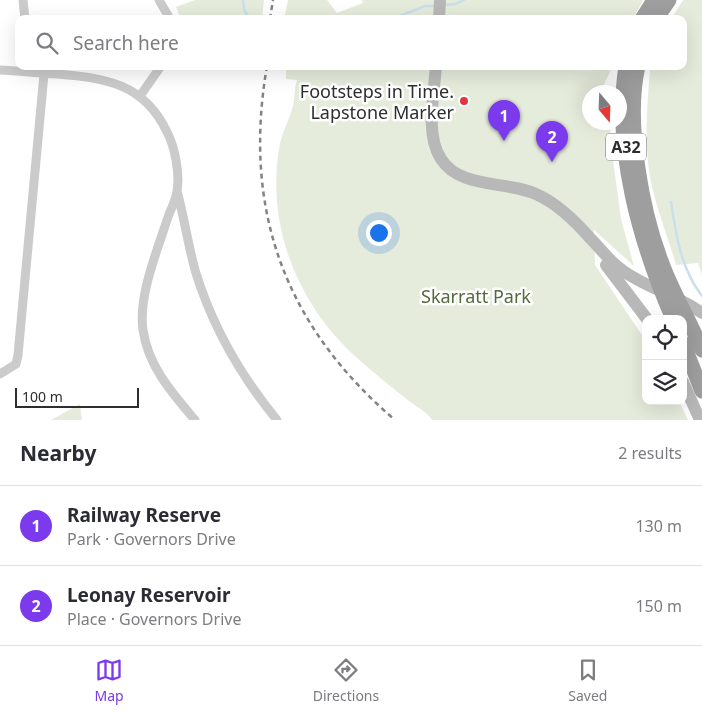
<!DOCTYPE html>
<html lang="en">
<head>
<meta charset="utf-8">
<style>
	body { margin:0; font-family:"Noto Sans",sans-serif; background:#f2f2f3; color:#2b2b33 }
	.controls { position:absolute; right:15px; bottom:15px; display:grid; overflow:hidden; border-radius:10px; box-shadow:0 5px 20px #0002 }
	.controls button { width:45px; height:45px; display:grid; place-items:center; padding:0; border:0; border-bottom:1px solid #e1e1e2; background:#fff; color:#2b2b33; font:25px sans-serif }
	.compass { position:absolute; left:582px; top:85px; width:45px; height:45px; border-radius:50%; background:#fff; box-shadow:0 5px 20px #0002; rotate:161deg }
	.scale { position:absolute; left:15px; bottom:12px; width:124px; box-sizing:border-box; padding-left:5px; border:2px solid #2e2e2e; border-top:0; font-size:14px; line-height:18px; white-space:nowrap; color:#2e2e2e; -webkit-text-stroke:4px #fff; paint-order:stroke }
	.you { position:absolute; left:378px; top:232px; width:18px; height:18px; margin:-12px; border:4px solid #fff; border-radius:50%; background:#1a73e8; box-shadow:0 0 0 8px #1a73e833 }
	.badge { display:grid; place-items:center; width:32px; height:32px; border-radius:50%; background:#7c3aed; color:#fff; font-size:16px; font-weight:700 }
	.pin { position:absolute; translate:-50% -41px; filter:drop-shadow(0 1px 2px #0008) }
	.pin::after { content:''; position:absolute; top:26px; width:18px; height:15px; background:inherit; clip-path:polygon(0 0,100% 0,50% 100%) }
	.list { margin:0; padding:0; list-style:none }
	h2 { display:flex; justify-content:space-between; align-items:center; height:65px; margin:0; padding:0 20px; font-size:21px }
	h2 small { font-size:16px; font-weight:400; color:#7c7c81 }
	.list li { display:grid; grid-template-columns:32px 1fr auto; gap:15px; align-items:center; box-sizing:border-box; height:80px; padding:0 20px; border-top:1px solid #e1e1e2 }
	.list b { display:block; font-size:19px; white-space:nowrap }
	.list p { margin:0; font-size:16px; white-space:nowrap; color:#7c7c81 }
	.list em { font-size:16px; font-style:normal; color:#7c7c81 }
	.icon { flex:none; width:28px; height:28px; fill:none; stroke:currentColor; stroke-width:2; stroke-linecap:round; stroke-linejoin:round }
	.map { position:relative; flex:none; width:702px; height:420px; overflow:hidden }
	.search { position:absolute; background:#fff; box-shadow:0 5px 20px #0002; left:15px; right:15px; top:15px; height:55px; display:flex; align-items:center; gap:12px; box-sizing:border-box; padding:0 18px; border-radius:10px; color:#7c7c81; font-size:19px }
	.sheet { height:225px; background:#fff }
	nav { display:flex; justify-content:space-around; align-items:center; box-sizing:border-box; height:70px; border-top:1px solid #e1e1e2; background:#fff; font-size:14px; color:#7c7c81 }
	nav a { display:grid; justify-items:center; gap:2px }
	nav .on { color:#7c3aed }
	.map>svg:first-child { display:block }
</style>
</head>
<body>
<div class="map">
<svg width="702" height="420" viewBox="0 0 702 420">
	<rect width="100%" height="100%" fill="#fff"/>
	<path fill="#e5ecdc" d="M 195,0 L 264,0 L 262,19 L 181,19 L 176,7 Z
		M 288,0 L 327,0 L 337,13 L 363,3 L 362,0 L 643,0 L 633,19 L 284,19 Z
		M 683,0 L 702,0 L 702,275 L 698,263 L 676,265 C 668,237 655,205 650,177 C 644,142 647,105 650,70 L 651,66 L 683,66 L 683,19 L 671,19 Z
		M 286,66 L 613,66 L 600,92 L 590,92 L 590,122 L 610,123 L 611,145 L 621,219 L 634,266 L 594,230 L 595,265 L 646,341 L 646,401 L 679,401 L 688,420 L 432,420 C 427,412 417,407 409,401 C 391,387 373,372 356,357 C 299,306 266,227 279,149 C 281,134 289,121 293,106 C 295,97 294,89 297,80 L 286,79 Z
		M 80,404 L 82,420 L 51,420 Z"/>
	<g fill="none" stroke-linecap="round" stroke-linejoin="round">
		<path stroke="#c9dfeb" stroke-width="2.5" d="M 243,0 L 244,10 L 250,19
			M 444,5 L 455,4 L 464,0
			M 392,19 L 425,6 L 436,6
			M 671,202 C 676,235 681,269 702,296"/>
		<path stroke="#cbcbcb" stroke-width="9" d="M 23,0 L 25,19
			M 159,0 L 170,19
			M 0,70 C 19,71 38,73 57,74 C 105,78 144,83 167,132 C 175,147 180,174 177,191 C 176,201 170,210 167,220 C 157,251 138,297 143,330 C 148,366 172,393 195,420
			M 140,96 L 161,66
			M 177,191 C 184,217 188,244 195,270 C 212,326 240,375 277,420
			M 0,374 L 16,364 L 18,355 L 44,74"/>
		<path stroke="#b8b8b8" stroke-width="12" d="M 439,19 L 440,0
			M 436,66 C 434,94 425,135 441,159 C 461,190 508,180 538,195 C 558,204 575,221 590,238 C 601,249 609,261 622,270 C 646,288 677,295 702,313
			M 606,265 L 647,319
			M 683,382 L 700,420"/>
		<path stroke="#9e9e9e" stroke-width="15" d="M 642,19 L 654,0
			M 656,19 L 669,0
			M 626,66 C 613,149 640,243 673,319
			M 638,66 C 625,122 642,213 663,266 C 674,295 690,321 702,350
			M 683,343 L 702,391"/>
		<path stroke="#838383" stroke-width="2.5" stroke-dasharray="5 4" stroke-linecap="butt" d="M 270,19 L 273,0
			M 267,66 C 242,210 285,326 395,420"/>
	</g>
	<circle fill="#e33345" stroke="#fff" stroke-width="2" cx="464" cy="101" r="5"/>
	<g text-anchor="middle" dominant-baseline="central" stroke-width="5" stroke-linejoin="round" paint-order="stroke">
		<rect fill="#fff" stroke="#6d6d6d" stroke-width="1" x="606" y="133.5" width="40" height="27" rx="4"/>
		<g font-size="16" font-weight="bold" fill="#2e2e2e">
			<text x="626" y="147">A32</text>
		</g>
		<g font-size="18" fill="#2e2e2e" stroke="#fff" text-anchor="end">
			<text x="454" y="91">Footsteps in Time.<tspan x="454" dy="21">Lapstone Marker</tspan></text>
		</g>
		<g font-size="18" fill="#536a3c" stroke="#fff">
			<text x="476" y="296">Skarratt Park</text>
		</g>
	</g>
</svg>
<div class="controls">
<button><svg class="icon" aria-label="locate" viewBox="0 0 24 24"><circle cx="12" cy="12" r="6"/><path d="M12 2v4M12 18v4M2 12h4M18 12h4"/></svg></button>
<button><svg class="icon" aria-label="layers" viewBox="0 0 24 24"><path d="M12 4l9 5-9 5-9-5zM3 14l9 5 9-5"/></svg></button>
</div>
<svg class="compass" viewBox="-18 -18 36 36"><path d="M0-13l5 13h-10z" fill="#e53935"/><path d="M0 13l5-13h-10z" fill="#7c7c81"/></svg>
<div class="scale">100 m</div>
<div class="you"></div>
<div class="pin badge" style="left:504px;top:141px">1</div>
<div class="pin badge" style="left:552px;top:162px">2</div>
<div class="search"><svg class="icon" aria-label="search" viewBox="0 0 24 24"><circle cx="10" cy="10" r="6"/><path d="M15 15l6 6"/></svg>Search here</div>
</div>
<section class="sheet">
<h2>Nearby<small>2 results</small></h2>
<ul class="list">
<li><span class="badge">1</span><div><b>Railway Reserve</b><p>Park · Governors Drive</p></div><em>130 m</em></li>
<li><span class="badge">2</span><div><b>Leonay Reservoir</b><p>Place · Governors Drive</p></div><em>150 m</em></li>
</ul>
</section>
<nav>
<a class="on"><svg class="icon" aria-label="map" viewBox="0 0 24 24"><path d="M3 6l6-2 6 2 6-2v14l-6 2-6-2-6 2zM9 4v14M15 6v14"/></svg>Map</a>
<a><svg class="icon" aria-label="directions" viewBox="0 0 24 24"><path d="M12 3l9 9-9 9-9-9zM9 14v-3h6M13 9l2 2-2 2"/></svg>Directions</a>
<a><svg class="icon" aria-label="saved" viewBox="0 0 24 24"><path d="M7 4h10v16l-5-4-5 4z"/></svg>Saved</a>
</nav>
</body>
</html>
